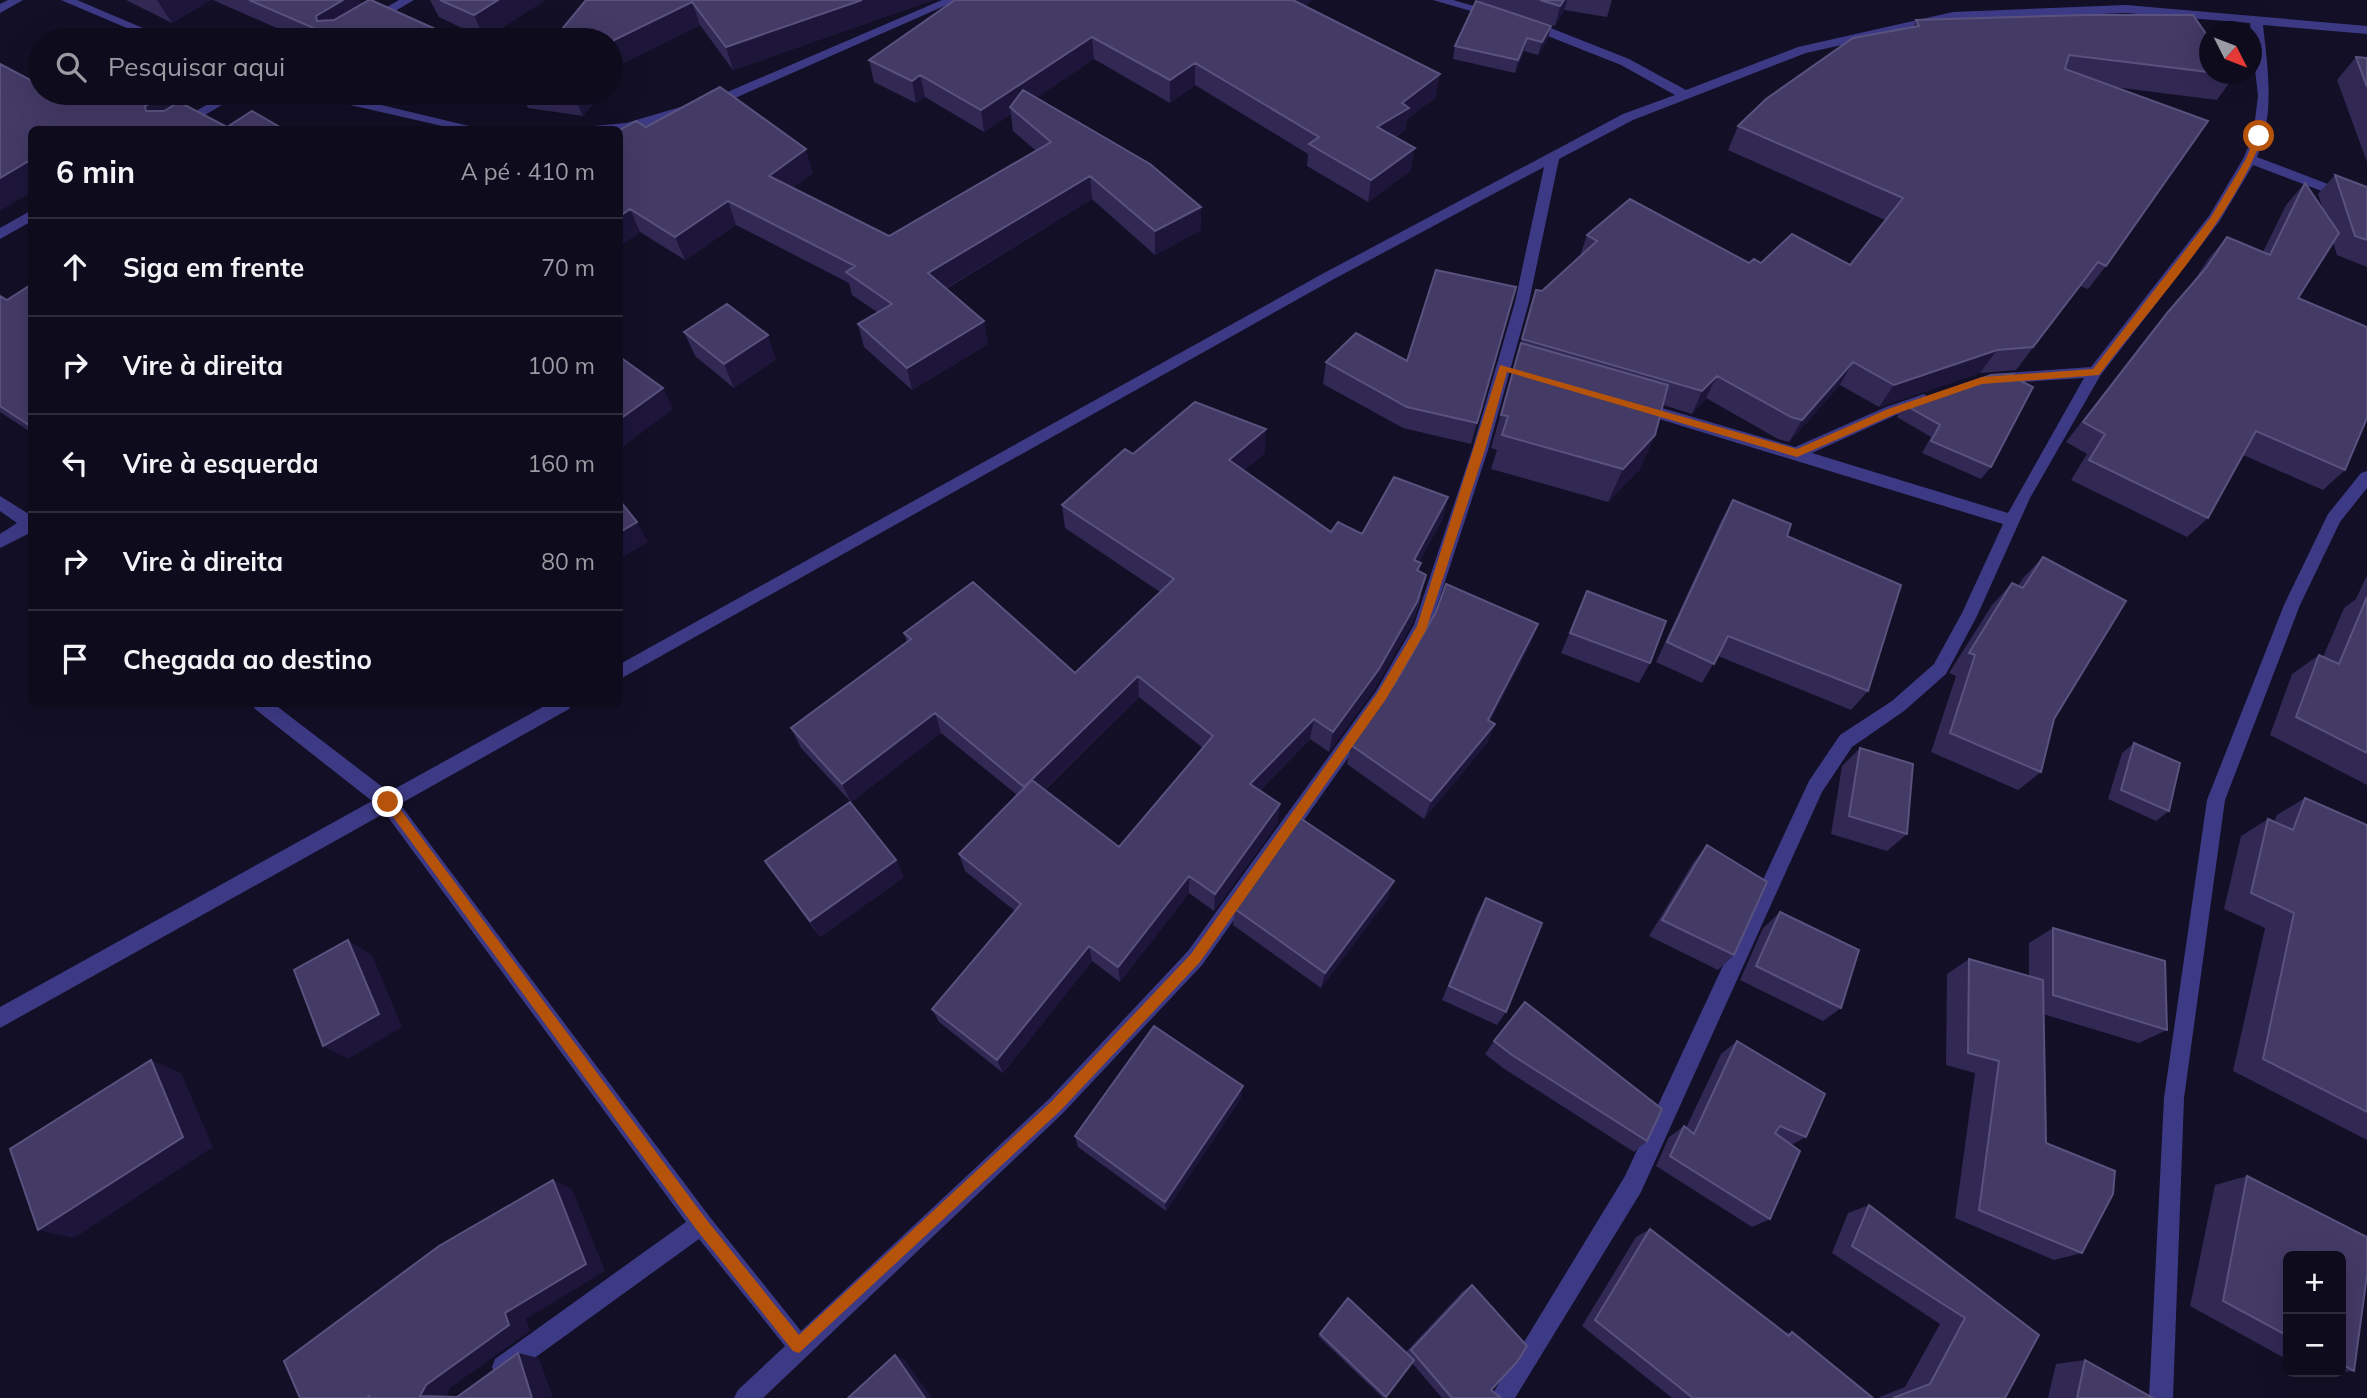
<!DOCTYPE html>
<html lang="pt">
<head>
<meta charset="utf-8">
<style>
	body { margin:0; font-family:Mulish,sans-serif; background:#1c1929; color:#f1f3f6 }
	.controls { position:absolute; right:21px; bottom:21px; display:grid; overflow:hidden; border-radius:10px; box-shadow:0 7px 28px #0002 }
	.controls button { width:63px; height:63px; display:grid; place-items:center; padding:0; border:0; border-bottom:2px solid #2e2b3b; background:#0e0b1c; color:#f1f3f6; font:35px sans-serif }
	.compass { position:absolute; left:2199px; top:21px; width:63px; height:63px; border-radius:50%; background:#0e0b1c; box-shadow:0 7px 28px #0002; rotate:132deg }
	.stop { position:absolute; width:21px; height:21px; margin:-16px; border:5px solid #b45309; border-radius:50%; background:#fff }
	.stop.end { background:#b45309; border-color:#fff; box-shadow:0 2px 7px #0008 }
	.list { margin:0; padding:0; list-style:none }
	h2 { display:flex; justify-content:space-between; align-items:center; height:91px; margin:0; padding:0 28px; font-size:30px }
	h2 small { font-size:23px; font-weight:400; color:#9b9ba3 }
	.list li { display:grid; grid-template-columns:46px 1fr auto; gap:21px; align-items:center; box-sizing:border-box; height:98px; padding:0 28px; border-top:2px solid #2e2b3b }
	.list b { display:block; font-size:26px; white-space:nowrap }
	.list em { font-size:23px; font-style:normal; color:#9b9ba3 }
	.icon { flex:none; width:38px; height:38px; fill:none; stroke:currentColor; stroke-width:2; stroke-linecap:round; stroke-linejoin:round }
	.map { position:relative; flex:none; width:2367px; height:1398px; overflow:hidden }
	.search { position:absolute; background:#0e0b1c; box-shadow:0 7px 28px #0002; left:28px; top:28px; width:595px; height:77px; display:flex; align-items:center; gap:18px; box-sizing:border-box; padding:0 24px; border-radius:38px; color:#9b9ba3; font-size:26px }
	.panel { position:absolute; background:#0e0b1c; box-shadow:0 7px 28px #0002; left:28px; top:126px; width:595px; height:581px; border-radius:10px }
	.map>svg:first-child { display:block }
</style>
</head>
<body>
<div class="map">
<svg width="2367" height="1398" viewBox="0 0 2367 1398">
	<rect width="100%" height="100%" fill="#130f26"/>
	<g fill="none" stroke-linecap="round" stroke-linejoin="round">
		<path fill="#3d3a85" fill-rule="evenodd" d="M 8,0 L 23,0 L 0,13 L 0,4 Z
			M 61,0 L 77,0 L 171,40 L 155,40 Z
			M 399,0 L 414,0 L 345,40 L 330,40 Z
			M 942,0 L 958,0 L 726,102 L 627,131 L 588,130 L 594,126 L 626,123 L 718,96 Z
			M 1433,0 L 1453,0 L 1501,14 L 1495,18 Z
			M 2126,5 L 2367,26 L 2367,34 L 2263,25 C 2268,71 2275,113 2257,157 L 2367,199 L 2367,208 L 2253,165 L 2219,222 L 2100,376 L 2030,498 L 1977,616 L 1946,674 L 1904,711 L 1852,747 L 1822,792 L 1641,1192 L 1515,1398 L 1490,1398 L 1625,1176 L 1809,781 L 1840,735 L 1892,701 L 1934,664 L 1962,613 L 2003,524 L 1633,411 L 1630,407 L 1638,401 L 1795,447 L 1886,407 L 1924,394 L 1932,400 L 1929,404 L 1896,415 L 1812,453 L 2008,513 L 2084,378 L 1991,384 L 1984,379 L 1991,374 L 2091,367 L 2209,216 L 2243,159 L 2253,136 L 2258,96 L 2250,23 L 2126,13 L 1953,20 L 1806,53 L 1633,120 L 1559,159 L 1529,302 L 1488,450 L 1430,627 L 1388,701 L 1202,965 L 1063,1113 L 763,1398 L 734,1398 L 738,1390 L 785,1346 L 699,1239 L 511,1375 L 503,1378 L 495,1375 L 492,1367 L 495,1359 L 686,1222 L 385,813 L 0,1028 L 0,1007 L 372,801 L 255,709 L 252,704 L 274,704 L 389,792 L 548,704 L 572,704 L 569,709 L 400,804 L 709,1216 L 801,1331 L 1049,1099 L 1188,951 L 1376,691 L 1414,625 L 1472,450 L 1515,302 L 1544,167 L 1334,279 L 620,679 L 620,664 L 1324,273 L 1623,114 L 1675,95 L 1621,65 L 1525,27 L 1525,21 L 1533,21 L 1629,59 L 1686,90 L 1798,47 L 1953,12 Z
			M 227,93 L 242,93 L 180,130 L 163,130 Z
			M 309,93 L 331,93 L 486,130 L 460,130 L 315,97 Z
			M 32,210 L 32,221 L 0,239 L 0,228 Z
			M 2367,471 L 2367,488 L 2340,522 L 2300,605 L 2225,800 L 2184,1098 L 2173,1398 L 2149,1398 L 2164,1098 L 2207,800 L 2284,605 L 2328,514 L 2361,473 Z
			M 0,496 L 32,516 L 32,532 L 0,548 L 0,534 L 17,523 L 0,511 Z"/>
	</g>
	<path fill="#312854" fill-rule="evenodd" d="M 126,0 L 211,0 L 172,23 Z
		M 213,0 L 359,0 L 362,4 L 440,40 L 304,40 Z
		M 430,0 L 545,0 L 485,39 L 439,17 Z
		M 586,0 L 933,0 L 733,70 L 700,25 L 623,63 Z
		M 955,0 L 1312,0 L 1305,6 L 1436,97 L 1407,119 L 1405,130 L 1395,137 L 1411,170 L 1368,202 L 1307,166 L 1308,154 L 1195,85 L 1170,103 L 1094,59 L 1037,97 L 1201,230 L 1155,255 L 1092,199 L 946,289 L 988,344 L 912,390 L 864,347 L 858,324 L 877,312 L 852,295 L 849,283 L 736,225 L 685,260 L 640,232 L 620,246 L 646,127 L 813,173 L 792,188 L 889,236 L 1036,151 L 1013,131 L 1011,114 L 984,132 L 925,97 L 916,103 L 874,82 L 869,60 Z
		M 1479,0 L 1612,0 L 1607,17 L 1564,10 L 1555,26 L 1514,14 L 1551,26 L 1548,39 L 1538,55 L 1524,51 L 1515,73 L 1453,59 L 1455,46 Z
		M 1916,20 L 2209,38 L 2209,74 L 2234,74 L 2235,75 L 2217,100 L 2114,87 L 2106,266 L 2088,289 L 2080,286 L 2016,370 L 1980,373 L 1879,407 L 1840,385 L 1789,442 L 1778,439 L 1706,398 L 1692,414 L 1663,405 L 1655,435 L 1640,469 L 1608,502 L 1491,469 L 1497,450 L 1491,448 L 1536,290 L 1542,291 L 1580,256 L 1587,235 L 1749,263 L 1850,265 L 1885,220 L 1728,150 L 1738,126 L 1913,27 Z
		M 2356,57 L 2367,58 L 2367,162 L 2337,80 Z
		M 521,93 L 601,93 L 583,116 L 528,108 Z
		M 2335,175 L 2367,187 L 2367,267 L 2337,255 L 2333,242 L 2298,298 L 2345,470 L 2323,490 L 2243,455 L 2208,518 L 2187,537 L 2071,480 L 2087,454 L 2066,442 L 2150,333 L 2190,287 L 2209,258 L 2227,237 L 2263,252 L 2286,205 L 2305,183 L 2323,209 L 2318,194 Z
		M 32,284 L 32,433 L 0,412 L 0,296 L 7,300 Z
		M 1516,287 L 1471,444 L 1403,428 L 1323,384 L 1326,362 L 1407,361 Z
		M 684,332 L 776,359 L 734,388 L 695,356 Z
		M 2011,376 L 1991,467 L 1981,479 L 1922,453 L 1931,437 L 1897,417 L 1905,405 Z
		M 1265,453 L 1243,471 L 1331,532 L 1362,534 L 1448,497 L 1442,520 L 1419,562 L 1421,563 L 1419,572 L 1421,597 L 1412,624 L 1374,690 L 1329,752 L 1310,739 L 1260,791 L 1278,823 L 1214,911 L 1189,893 L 1120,982 L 1092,961 L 1003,1073 L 939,1022 L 932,1009 L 1015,911 L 965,871 L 959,854 L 1017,795 L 941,733 L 851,802 L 801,748 L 791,728 L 907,642 L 904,633 L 1075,673 L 1160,592 L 1065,528 L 1062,505 L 1133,454 ZM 1139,697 L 1203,748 L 1119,847 L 1045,790 Z
		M 1733,500 L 1787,536 L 1868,691 L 1851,710 L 1718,656 L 1702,683 L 1656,662 L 1721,521 Z
		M 2043,557 L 2054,719 L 2041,772 L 2018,790 L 1931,752 L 1956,676 L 1949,673 L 1992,605 L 2012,583 L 2018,586 L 2023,578 Z
		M 2367,575 L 2367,785 L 2270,735 L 2292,674 L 2319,655 L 2323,657 L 2344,608 L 2356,599 Z
		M 1587,591 L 1650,663 L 1639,683 L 1561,653 Z
		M 1538,624 L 1530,645 L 1490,721 L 1495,724 L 1487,743 L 1424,819 L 1347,764 L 1351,745 Z
		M 2134,743 L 2169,811 L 2156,821 L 2108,799 L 2122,753 Z
		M 1860,748 L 1907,834 L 1887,851 L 1831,834 L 1842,766 Z
		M 2305,798 L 2367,825 L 2367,1140 L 2233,1071 L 2265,928 L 2224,909 L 2241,836 L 2268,819 L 2274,822 L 2277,815 Z
		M 1707,845 L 1734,955 L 1718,970 L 1649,936 L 1693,863 Z
		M 765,861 L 904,877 L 820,937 Z
		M 1388,898 L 1321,988 L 1233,925 L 1235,909 Z
		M 1486,898 L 1506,1012 L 1497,1025 L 1442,1000 L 1477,914 Z
		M 1780,912 L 1841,1008 L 1823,1021 L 1740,980 L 1763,928 Z
		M 2053,928 L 2167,1030 L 2139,1043 L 2043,1014 L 2046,1143 L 2082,1253 L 2054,1260 L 1955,1218 L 1975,1073 L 1946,1065 L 1947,974 L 1969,959 L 2029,976 L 2029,943 Z
		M 1494,1041 L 1647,1141 L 1634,1152 L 1503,1068 L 1485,1054 Z
		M 1737,1041 L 1806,1137 L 1791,1145 L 1770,1219 L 1752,1227 L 1656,1166 L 1669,1137 L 1684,1126 L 1686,1128 L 1721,1054 Z
		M 1241,1098 L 1166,1211 L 1078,1147 L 1075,1136 Z
		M 2247,1176 L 2367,1237 L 2367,1275 L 2354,1371 L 2315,1375 L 2310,1372 L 2341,1372 L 2341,1256 L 2288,1256 L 2288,1360 L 2190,1306 L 2215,1185 Z
		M 1869,1205 L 2039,1335 L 2005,1398 L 1877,1398 L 1905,1387 L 1940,1324 L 1832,1253 L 1848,1213 Z
		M 1650,1229 L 1785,1333 L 1792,1332 L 1873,1398 L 1672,1398 L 1582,1326 L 1636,1237 Z
		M 1472,1285 L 1491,1390 L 1501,1398 L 1442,1398 L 1412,1363 L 1386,1397 L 1383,1398 L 1318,1336 L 1348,1298 L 1406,1352 L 1463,1291 Z
		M 2085,1360 L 2153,1398 L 2048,1398 L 2056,1364 Z"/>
	<path fill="#1d163a" d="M 157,0 L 211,0 L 172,23 Z
		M 343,0 L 359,0 L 368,15 L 332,36 L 317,21 L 316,16 Z
		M 498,0 L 545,0 L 485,39 L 474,15 Z
		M 862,0 L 933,0 L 733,70 L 726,47 Z
		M 1292,0 L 1312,0 L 1290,22 Z
		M 1564,0 L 1567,0 L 1564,10 L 1555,26 L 1560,6 Z
		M 692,2 L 700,25 L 623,63 L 611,79 L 611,44 L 614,40 Z
		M 1551,26 L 1548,39 L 1538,55 L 1542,42 Z
		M 433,28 L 440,40 L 413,40 Z
		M 1092,37 L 1094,59 L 1015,112 L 1010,107 L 1011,114 L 984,132 L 981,110 Z
		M 1527,38 L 1524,51 L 1515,73 L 1518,60 Z
		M 1195,63 L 1195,85 L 1170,103 L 1170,80 Z
		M 1440,74 L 1436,97 L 1407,119 L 1405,130 L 1373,149 L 1377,127 L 1402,103 Z
		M 920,75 L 925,97 L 916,103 L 912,81 Z
		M 573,93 L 601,93 L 583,116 Z
		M 165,95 L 181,117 L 146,111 L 145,106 Z
		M 1415,148 L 1411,170 L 1368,202 L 1371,180 Z
		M 806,149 L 813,173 L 776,200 L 769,176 Z
		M 32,159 L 32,192 L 0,211 L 0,178 Z
		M 1090,176 L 1092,199 L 933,296 L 928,273 Z
		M 728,201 L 736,225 L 685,260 L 675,237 Z
		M 1201,207 L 1201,230 L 1155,255 L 1155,231 Z
		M 630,209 L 640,232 L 620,246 L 620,216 Z
		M 984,321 L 988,344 L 912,390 L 907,368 Z
		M 768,335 L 776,359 L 734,388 L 724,364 Z
		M 1997,350 L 1980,373 L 1879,407 L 1894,385 Z
		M 1853,362 L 1840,385 L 1789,442 L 1802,420 Z
		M 1717,376 L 1706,398 L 1692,414 L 1702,391 Z
		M 663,388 L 673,409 L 620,449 L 620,419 Z
		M 1266,429 L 1265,453 L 1228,484 L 1229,460 Z
		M 1655,435 L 1640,469 L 1608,502 L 1623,469 Z
		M 1448,497 L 1442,520 L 1409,582 L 1414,560 Z
		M 637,522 L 648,542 L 620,559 L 620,532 Z
		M 1426,575 L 1412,624 L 1374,690 L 1329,752 L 1333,732 Z
		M 1538,624 L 1530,645 L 1481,739 L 1488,720 Z
		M 1138,676 L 1139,697 L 1029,805 L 1024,787 Z
		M 935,713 L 941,733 L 851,802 L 842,784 Z
		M 1314,719 L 1310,739 L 1248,803 L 1250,784 Z
		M 1495,724 L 1487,743 L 1424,819 L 1431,801 Z
		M 1280,804 L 1278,823 L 1214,911 L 1215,894 Z
		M 896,860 L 904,877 L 820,937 L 810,921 Z
		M 1189,876 L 1189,893 L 1120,982 L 1118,967 Z
		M 1394,881 L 1388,898 L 1321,988 L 1325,973 Z
		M 348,940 L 372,955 L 402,1027 L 348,1059 L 323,1046 Z
		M 1089,946 L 1092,961 L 1003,1073 L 997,1060 Z
		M 151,1060 L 181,1073 L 213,1147 L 74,1238 L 38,1230 Z
		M 1243,1086 L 1241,1098 L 1166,1211 L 1165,1202 Z
		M 553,1180 L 572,1189 L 605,1271 L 526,1319 L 530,1331 L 450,1388 L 446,1398 L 420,1396 L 426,1385 L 505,1313 Z
		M 518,1353 L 539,1358 L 553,1398 L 532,1398 Z
		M 895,1355 L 904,1359 L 932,1398 L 925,1398 Z"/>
	<path fill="#433a66" stroke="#5a527e" stroke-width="2" d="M 249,0 L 343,0 L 316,16 L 317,21 L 334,20 L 369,0 L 371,0 L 433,28 L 413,40 L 341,40 Z
		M 440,0 L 498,0 L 474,15 Z
		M 586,0 L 862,0 L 726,47 L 692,2 L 614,40 L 611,44 L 611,40 L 553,40 Z
		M 955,0 L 1293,0 L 1440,74 L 1402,103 L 1409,108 L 1377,127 L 1415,148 L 1371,180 L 1309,144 L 1319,137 L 1195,63 L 1170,80 L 1092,37 L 981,110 L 920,75 L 912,81 L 869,60 Z
		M 1540,0 L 1564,0 L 1560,6 Z
		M 1476,1 L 1551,26 L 1542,42 L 1527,38 L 1518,60 L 1455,46 Z
		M 2085,15 L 2193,15 L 2209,38 L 2209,72 L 2069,55 L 2065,69 L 2208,121 L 2106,266 L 2098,262 L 2033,347 L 1997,350 L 1894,385 L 1853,362 L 1802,420 L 1791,417 L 1717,376 L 1702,391 L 1522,339 L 1536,290 L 1542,291 L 1597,241 L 1587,235 L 1630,199 L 1749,263 L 1754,259 L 1761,263 L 1792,234 L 1850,265 L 1903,198 L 1738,126 L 1766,99 L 1853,38 L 1919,26 L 1916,20 Z
		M 2356,57 L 2367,58 L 2367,87 Z
		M 0,64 L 40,85 L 40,93 L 56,93 L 73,102 L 89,93 L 161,93 L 165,95 L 145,106 L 146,111 L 164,111 L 179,102 L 227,127 L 252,111 L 285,130 L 32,130 L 32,159 L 0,178 Z
		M 720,87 L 806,149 L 769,176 L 889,236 L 1051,142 L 1010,107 L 1023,90 L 1150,164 L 1201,207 L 1155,231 L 1090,176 L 928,273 L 984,321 L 907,368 L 858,324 L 892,304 L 846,272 L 855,266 L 728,201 L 675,237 L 630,209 L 620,216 L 620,130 L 636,121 L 646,127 Z
		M 2335,175 L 2367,187 L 2367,240 L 2355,236 Z
		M 2305,183 L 2339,233 L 2298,298 L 2367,327 L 2367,418 L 2345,470 L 2256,431 L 2208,518 L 2089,460 L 2105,434 L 2083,422 L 2168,312 L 2206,268 L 2227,237 L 2270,255 Z
		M 1436,270 L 1516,287 L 1477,423 L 1407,407 L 1326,362 L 1356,333 L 1407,361 Z
		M 32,284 L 32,427 L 0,406 L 0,296 L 7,300 Z
		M 727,304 L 768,335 L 724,364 L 684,332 Z
		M 1521,343 L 1668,385 L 1655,435 L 1623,469 L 1502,435 L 1508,416 L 1501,415 Z
		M 620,357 L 663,388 L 620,419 Z
		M 2013,374 L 2011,376 L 2033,387 L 1991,467 L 1931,441 L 1940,425 L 1905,405 L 1991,375 Z
		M 1195,402 L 1266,429 L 1229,460 L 1331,532 L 1338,522 L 1362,534 L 1394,477 L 1448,497 L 1414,560 L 1421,563 L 1417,570 L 1426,575 L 1417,602 L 1379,669 L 1333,732 L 1314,719 L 1250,784 L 1280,804 L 1215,894 L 1189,876 L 1118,967 L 1089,946 L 997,1060 L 932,1009 L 1021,904 L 959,854 L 1032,780 L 1119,847 L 1213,736 L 1138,676 L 1024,787 L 935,713 L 842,784 L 791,728 L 911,639 L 904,633 L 973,582 L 1075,673 L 1174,579 L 1062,505 L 1125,449 L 1133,454 Z
		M 1733,500 L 1791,524 L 1787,536 L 1901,585 L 1868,691 L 1728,636 L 1714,664 L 1667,642 Z
		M 620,501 L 637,522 L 620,532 Z
		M 2043,557 L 2126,601 L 2054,719 L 2041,772 L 1950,733 L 1975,655 L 1969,653 L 2012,583 L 2023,588 Z
		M 1446,584 L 1538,624 L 1488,720 L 1495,724 L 1431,801 L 1351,745 L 1395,683 L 1436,612 Z
		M 1587,591 L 1666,621 L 1650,663 L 1570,633 Z
		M 2367,597 L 2367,753 L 2296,717 L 2319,655 L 2339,664 Z
		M 2134,743 L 2180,763 L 2169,811 L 2121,790 Z
		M 1860,748 L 1913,764 L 1907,834 L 1849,816 Z
		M 2305,798 L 2367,825 L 2367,1112 L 2263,1059 L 2294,913 L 2251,893 L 2268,819 L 2293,830 Z
		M 850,802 L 896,860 L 810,921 L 765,861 Z
		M 1300,818 L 1394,881 L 1325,973 L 1235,909 Z
		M 1707,845 L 1767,882 L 1734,955 L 1662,920 Z
		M 1486,898 L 1542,923 L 1506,1012 L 1449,986 Z
		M 1780,912 L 1859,950 L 1841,1008 L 1756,966 Z
		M 2053,928 L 2165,961 L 2167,1030 L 2053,995 Z
		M 348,940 L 379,1014 L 323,1046 L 294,970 Z
		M 1969,959 L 2043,980 L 2046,1143 L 2115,1171 L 2113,1194 L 2082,1253 L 1979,1210 L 1999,1061 L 1968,1053 Z
		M 1525,1002 L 1662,1109 L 1647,1141 L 1512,1055 L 1494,1041 Z
		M 1154,1026 L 1243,1086 L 1165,1202 L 1075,1136 Z
		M 1737,1041 L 1825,1094 L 1806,1137 L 1780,1126 L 1775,1133 L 1800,1151 L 1770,1219 L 1670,1156 L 1684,1126 L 1694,1134 Z
		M 151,1060 L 183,1137 L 38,1230 L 10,1149 Z
		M 2247,1176 L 2367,1237 L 2367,1275 L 2354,1371 L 2341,1364 L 2341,1256 L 2288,1256 L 2288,1336 L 2223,1301 Z
		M 553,1180 L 586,1264 L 505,1313 L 509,1325 L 426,1385 L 420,1396 L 457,1397 L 518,1353 L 532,1398 L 369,1398 L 369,1396 L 367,1398 L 300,1398 L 284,1361 L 439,1246 Z
		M 1869,1205 L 2039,1335 L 2005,1398 L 1893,1398 L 1930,1384 L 1965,1318 L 1852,1246 Z
		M 1650,1229 L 1789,1336 L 1792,1332 L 1873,1398 L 1693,1398 L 1595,1320 Z
		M 1472,1285 L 1527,1346 L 1517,1362 L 1491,1390 L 1501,1398 L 1452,1398 L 1411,1350 Z
		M 1348,1298 L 1414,1360 L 1386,1397 L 1320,1334 Z
		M 895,1355 L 925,1398 L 848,1398 Z
		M 2085,1360 L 2153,1398 L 2077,1398 Z"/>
	<path fill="#b45309" d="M 2256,134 L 2263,136 C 2231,221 2155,302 2099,375 L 1982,384 L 1895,414 L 1797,457 L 1507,372 L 1485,450 L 1426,630 L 1386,699 L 1200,962 L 1061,1110 L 799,1353 L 793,1351 L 696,1229 L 382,802 L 383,798 L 392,798 L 706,1219 L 799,1335 L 1052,1101 L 1191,954 L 1274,838 L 1378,692 L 1417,626 L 1500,365 L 1797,449 L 1888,409 L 1982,377 L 2093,369 L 2211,217 L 2246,159 Z"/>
</svg>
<div class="controls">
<button>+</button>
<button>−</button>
</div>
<svg class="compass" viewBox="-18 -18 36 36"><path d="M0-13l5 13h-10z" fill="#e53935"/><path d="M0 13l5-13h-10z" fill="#9b9ba3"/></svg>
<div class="stop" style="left:2259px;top:136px"></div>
<div class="stop end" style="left:388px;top:802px"></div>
<div class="search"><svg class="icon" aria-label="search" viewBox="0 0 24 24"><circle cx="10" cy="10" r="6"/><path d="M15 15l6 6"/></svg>Pesquisar aqui</div>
<section class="panel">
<h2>6 min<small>A pé · 410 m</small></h2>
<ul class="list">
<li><svg class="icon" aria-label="ahead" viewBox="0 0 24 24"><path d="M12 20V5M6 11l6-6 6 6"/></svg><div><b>Siga em frente</b></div><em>70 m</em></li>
<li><svg class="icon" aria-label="right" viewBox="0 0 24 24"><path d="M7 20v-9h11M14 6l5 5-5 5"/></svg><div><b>Vire à direita</b></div><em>100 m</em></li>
<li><svg class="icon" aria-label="left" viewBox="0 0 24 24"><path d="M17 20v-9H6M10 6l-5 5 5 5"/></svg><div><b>Vire à esquerda</b></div><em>160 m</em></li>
<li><svg class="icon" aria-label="right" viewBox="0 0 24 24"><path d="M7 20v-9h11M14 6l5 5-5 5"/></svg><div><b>Vire à direita</b></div><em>80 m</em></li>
<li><svg class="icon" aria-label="arrive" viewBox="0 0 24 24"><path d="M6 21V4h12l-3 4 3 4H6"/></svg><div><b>Chegada ao destino</b></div></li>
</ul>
</section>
</div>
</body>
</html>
